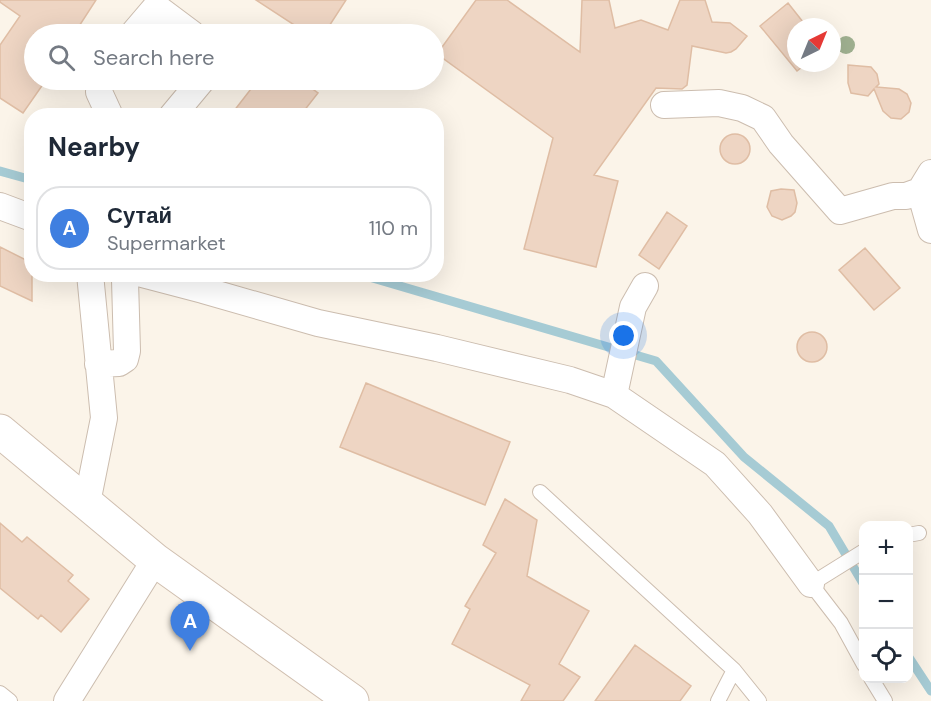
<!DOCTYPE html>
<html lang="en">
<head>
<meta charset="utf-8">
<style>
	body { margin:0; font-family:"DM Sans",sans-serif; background:#f2f2f3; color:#1f2937 }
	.controls { position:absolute; right:18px; bottom:18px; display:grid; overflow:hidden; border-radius:12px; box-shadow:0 6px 24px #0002 }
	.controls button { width:54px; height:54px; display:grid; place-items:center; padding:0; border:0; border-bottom:2px solid #e0e1e3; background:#fff; color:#1f2937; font:30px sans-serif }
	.compass { position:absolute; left:787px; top:18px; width:54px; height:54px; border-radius:50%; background:#fff; box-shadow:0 6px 24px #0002; rotate:43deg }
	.you { position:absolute; left:624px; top:336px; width:21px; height:21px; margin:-15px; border:4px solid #fff; border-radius:50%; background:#1a73e8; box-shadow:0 0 0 9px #1a73e833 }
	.badge { display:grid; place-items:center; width:39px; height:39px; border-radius:50%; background:#da7a59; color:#fff; font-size:20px; font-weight:700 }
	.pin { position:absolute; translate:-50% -50px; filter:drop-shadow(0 2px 3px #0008) }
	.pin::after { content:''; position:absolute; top:32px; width:21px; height:18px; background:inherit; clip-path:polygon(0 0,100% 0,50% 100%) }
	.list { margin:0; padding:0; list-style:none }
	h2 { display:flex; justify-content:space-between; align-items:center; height:78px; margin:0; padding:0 24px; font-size:26px }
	h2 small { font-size:20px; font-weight:400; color:#747a83 }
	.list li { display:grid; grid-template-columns:39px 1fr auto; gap:18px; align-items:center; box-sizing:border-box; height:84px; margin:0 12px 12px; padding:0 12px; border:2px solid #e0e1e3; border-radius:24px }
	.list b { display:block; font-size:22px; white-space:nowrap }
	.list p { margin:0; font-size:20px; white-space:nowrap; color:#747a83 }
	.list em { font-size:20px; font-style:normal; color:#747a83 }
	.icon { flex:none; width:33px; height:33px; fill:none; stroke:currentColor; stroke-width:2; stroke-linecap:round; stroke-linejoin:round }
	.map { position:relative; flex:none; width:931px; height:701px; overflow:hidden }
	.search { position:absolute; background:#fff; box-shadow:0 6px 24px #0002; left:24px; top:24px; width:420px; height:66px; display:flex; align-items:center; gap:15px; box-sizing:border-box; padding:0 21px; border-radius:33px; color:#747a83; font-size:22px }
	.panel { position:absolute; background:#fff; box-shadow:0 6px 24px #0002; left:24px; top:108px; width:420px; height:174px; border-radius:24px }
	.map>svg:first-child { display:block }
</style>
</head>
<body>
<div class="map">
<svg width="931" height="701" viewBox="0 0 931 701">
	<rect width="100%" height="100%" fill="#fbf4e9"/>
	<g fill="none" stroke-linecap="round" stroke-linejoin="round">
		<path stroke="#a6cbd4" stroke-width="9" d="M 0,171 L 32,180
			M 359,274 L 656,361 L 744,457 L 829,526 L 864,585
			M 908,656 L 931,691"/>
	</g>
	<path fill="#eed5c3" stroke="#dfbda4" stroke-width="1.5" d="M 0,0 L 96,0 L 74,34 L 34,34 L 34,80 L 46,80 L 23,113 L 0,98 L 0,45 L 20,16 L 0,2 Z
		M 256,0 L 346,0 L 324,34 L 308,34 Z
		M 476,0 L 507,0 L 580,52 L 582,0 L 609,0 L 615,28 L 641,20 L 668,30 L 680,0 L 705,0 L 712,22 L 730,23 L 747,36 L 736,49 L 731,52 L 726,53 L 692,46 L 687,85 L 682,89 L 656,88 L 594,175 L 618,181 L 596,267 L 524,249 L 553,138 L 437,54 Z
		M 788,3 L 807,27 L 796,27 L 796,63 L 807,63 L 797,71 L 760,26 Z
		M 848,65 L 871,67 L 877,74 L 879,84 L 876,87 L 899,89 L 907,94 L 911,103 L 909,112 L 901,119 L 891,118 L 883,111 L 874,89 L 868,96 L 851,93 L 848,83 Z
		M 258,80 L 300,80 L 318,93 L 300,116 L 230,116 Z
		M720 149a15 15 0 1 1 30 0a15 15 0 1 1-30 0Z
		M 781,189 L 794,190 L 797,203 L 795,212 L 791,216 L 782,220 L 772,216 L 767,207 L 771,191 Z
		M 667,212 L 687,226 L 659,269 L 639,255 Z
		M 0,247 L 32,263 L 32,301 L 0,286 Z
		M 865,248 L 900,288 L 874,310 L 839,270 Z
		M797 347a15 15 0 1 1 30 0a15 15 0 1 1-30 0Z
		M 366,383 L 510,442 L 485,505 L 340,447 Z
		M 505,499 L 537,520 L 527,576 L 589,611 L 559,664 L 580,677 L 563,701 L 521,701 L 530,685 L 452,644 L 470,609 L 465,606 L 496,553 L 483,545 Z
		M 0,523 L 22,542 L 27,537 L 73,575 L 68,581 L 89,599 L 61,632 L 41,615 L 38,619 L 0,588 Z
		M 635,645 L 691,686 L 680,701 L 595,701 Z"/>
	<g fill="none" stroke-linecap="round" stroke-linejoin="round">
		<g stroke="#ccbdaf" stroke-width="16">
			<path id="service" d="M 540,492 L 734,670 L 759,701
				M 908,535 L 919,533
				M 864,551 L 811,584 L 841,623 L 864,665
				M 871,678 L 885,701
				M 0,693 L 10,701
				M 718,701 L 734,670"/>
		</g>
		<g stroke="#ccbdaf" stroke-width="28">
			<path id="minor" d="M 133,34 L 156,7 L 192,34
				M 101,80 L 99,92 L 110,116
				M 664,105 L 719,103 L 742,108 L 763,118 L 781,144 L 840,211 L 893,196 L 906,196 L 920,191 L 931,173
				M 172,116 L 202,80
				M 920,191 L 931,230
				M 0,206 L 32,218
				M 142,274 L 203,290 L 318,323 L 437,348 L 570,380 L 614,395 L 715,464 L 760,514 L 811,584
				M 98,364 L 119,363 L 125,359 L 127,351 L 125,280 L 127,275 L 130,274
				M 614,395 L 633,307 L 645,286
				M 87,503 L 104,418 L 90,274
				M 67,701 L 155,560"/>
		</g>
		<g stroke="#d0bfb0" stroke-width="35">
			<path id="secondary" d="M 0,431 L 155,560 L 352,701"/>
		</g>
		<path stroke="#d3b9a6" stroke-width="4" stroke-dasharray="1.5 4.5" stroke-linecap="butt" d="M 315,116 L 322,107"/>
		<use href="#service" stroke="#fff" stroke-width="14"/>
		<use href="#minor" stroke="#fff" stroke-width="26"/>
		<use href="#secondary" stroke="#fff" stroke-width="33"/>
	</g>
	<circle fill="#9fb090" cx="846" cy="45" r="9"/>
</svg>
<div class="controls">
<button>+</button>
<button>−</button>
<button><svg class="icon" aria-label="locate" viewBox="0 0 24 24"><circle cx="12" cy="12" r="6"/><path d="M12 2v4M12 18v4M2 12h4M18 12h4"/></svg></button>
</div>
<svg class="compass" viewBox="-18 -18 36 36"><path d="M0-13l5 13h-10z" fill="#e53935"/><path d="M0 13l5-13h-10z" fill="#747a83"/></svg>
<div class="you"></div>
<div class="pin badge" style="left:190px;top:651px;background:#3f7fe0">A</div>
<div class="search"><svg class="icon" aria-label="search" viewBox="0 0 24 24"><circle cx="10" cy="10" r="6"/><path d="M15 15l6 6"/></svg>Search here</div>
<section class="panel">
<h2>Nearby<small></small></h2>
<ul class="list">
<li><span class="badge" style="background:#3f7fe0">A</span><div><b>Сутай</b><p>Supermarket</p></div><em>110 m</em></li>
</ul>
</section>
</div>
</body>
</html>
